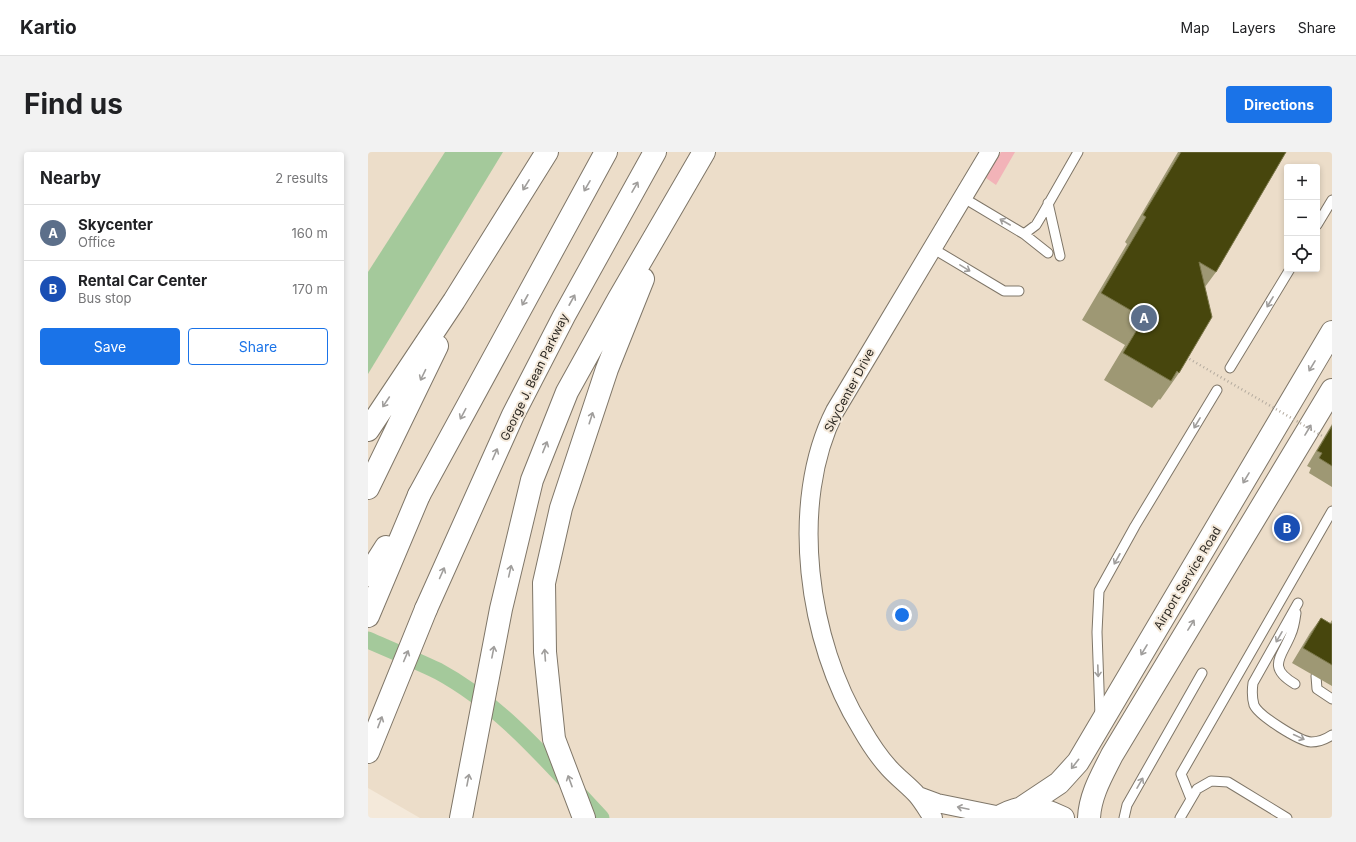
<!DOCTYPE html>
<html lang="en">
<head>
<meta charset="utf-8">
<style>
	body { margin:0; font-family:Inter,sans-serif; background:#f2f2f2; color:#202124 }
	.controls { position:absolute; right:12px; top:12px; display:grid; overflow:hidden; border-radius:4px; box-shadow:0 2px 6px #0003 }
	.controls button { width:36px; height:36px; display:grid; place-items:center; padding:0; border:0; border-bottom:1px solid #e0e0e0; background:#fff; color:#202124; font:20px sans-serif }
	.you { position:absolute; left:534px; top:463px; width:14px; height:14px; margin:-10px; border:3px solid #fff; border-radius:50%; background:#1a73e8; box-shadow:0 0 0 6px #1a73e833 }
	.badge { display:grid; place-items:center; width:26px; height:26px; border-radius:50%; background:#1a73e8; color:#fff; font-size:13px; font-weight:700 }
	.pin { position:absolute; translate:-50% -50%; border:2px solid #fff; box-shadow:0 1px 4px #0006 }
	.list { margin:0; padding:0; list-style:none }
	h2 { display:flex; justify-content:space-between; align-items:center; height:52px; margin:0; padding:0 16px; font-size:17px }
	h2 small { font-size:13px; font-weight:400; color:#757577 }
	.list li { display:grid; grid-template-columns:26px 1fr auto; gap:12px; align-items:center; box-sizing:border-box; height:56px; padding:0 16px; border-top:1px solid #e0e0e0 }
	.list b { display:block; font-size:15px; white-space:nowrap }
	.list p { margin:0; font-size:13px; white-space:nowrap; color:#757577 }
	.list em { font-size:13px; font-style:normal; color:#757577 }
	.actions { display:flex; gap:8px; padding:12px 16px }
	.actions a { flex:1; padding:9px 0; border:1px solid #1a73e8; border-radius:4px; text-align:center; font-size:14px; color:#1a73e8 }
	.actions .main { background:#1a73e8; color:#fff }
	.icon { flex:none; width:22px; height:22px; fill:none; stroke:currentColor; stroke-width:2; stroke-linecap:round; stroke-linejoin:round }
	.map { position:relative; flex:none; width:964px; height:666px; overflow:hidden; border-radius:4px }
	header { display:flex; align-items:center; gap:24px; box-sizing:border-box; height:56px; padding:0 20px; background:#fff; border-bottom:1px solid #e0e0e0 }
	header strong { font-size:19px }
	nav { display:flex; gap:22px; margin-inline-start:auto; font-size:14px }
	.intro { display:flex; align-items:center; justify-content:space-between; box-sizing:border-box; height:96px; padding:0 24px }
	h1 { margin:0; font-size:28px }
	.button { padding:10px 18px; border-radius:4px; background:#1a73e8; color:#fff; font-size:14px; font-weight:700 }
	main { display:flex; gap:24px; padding:0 24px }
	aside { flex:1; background:#fff; border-radius:4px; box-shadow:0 2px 6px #0003 }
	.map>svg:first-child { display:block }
</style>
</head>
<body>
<header>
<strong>Kartio</strong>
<nav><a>Map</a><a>Layers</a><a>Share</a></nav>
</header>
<div class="intro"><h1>Find us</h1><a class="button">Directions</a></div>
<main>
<aside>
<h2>Nearby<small>2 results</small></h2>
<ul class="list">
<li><span class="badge" style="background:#5c6f8a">A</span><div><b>Skycenter</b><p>Office</p></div><em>160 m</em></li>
<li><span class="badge" style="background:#1a4fb4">B</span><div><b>Rental Car Center</b><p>Bus stop</p></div><em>170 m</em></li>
</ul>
<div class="actions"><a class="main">Save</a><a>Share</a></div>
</aside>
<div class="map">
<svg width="964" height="666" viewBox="0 0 964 666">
	<rect width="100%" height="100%" fill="#f4e9da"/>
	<path fill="#ecddc9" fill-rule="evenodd" d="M 0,0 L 964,0 L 964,666 L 52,666 L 0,636 ZM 919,15 L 949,15 L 949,117 L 919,117 Z"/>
	<path fill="#f2b3b8" d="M 633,0 L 647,0 L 628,33 L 618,26 Z"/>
	<path fill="#a4c99b" d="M 77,0 L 135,0 L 0,222 L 0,120 Z"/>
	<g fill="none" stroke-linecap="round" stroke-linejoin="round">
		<path stroke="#a4c99b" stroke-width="17" d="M 0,488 C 23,498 47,508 70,519 C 135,554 183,613 233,666"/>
		<g stroke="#7f7668" stroke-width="11">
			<path id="lane" d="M 594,45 L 656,82 L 680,101
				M 680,51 L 692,104
				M 949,73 L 964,48
				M 656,82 L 668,73 L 674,63 L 710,0
				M 564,96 L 636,139 L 651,139
				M 862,216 L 922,117
				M 930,451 L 885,531 C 884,538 884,546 886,553 C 891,564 931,589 943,590 C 951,590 958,587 964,583
				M 948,524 L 949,537 L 964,547
				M 927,532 C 898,515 914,505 923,482 C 926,476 927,468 928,461
				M 732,564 L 729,480 L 731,439 L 767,374 L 849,238
				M 823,647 L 813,622 L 964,359
				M 756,666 L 759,653 L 834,521
				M 812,666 L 829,637 L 843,629 L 860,630 L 919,666"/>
		</g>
		<g stroke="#7f7668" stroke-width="20">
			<path id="street" d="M 550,644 L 569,651 L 633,664
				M 565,666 C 560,659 555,650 549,643 C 541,634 530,626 521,616 C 510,604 501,590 493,576 C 440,491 420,351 467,259 L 622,0"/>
		</g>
		<g stroke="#7f7668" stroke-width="24">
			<path id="secondary" d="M 51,343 L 238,0
				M 58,457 L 145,263 L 196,164 L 287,0
				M 655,655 L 691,631 L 710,610 L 964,180
				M 629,666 C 655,651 668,653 695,666
				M 721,666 C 722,643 734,623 744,603 L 964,238"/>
		</g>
		<g stroke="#7f7668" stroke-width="24">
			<path id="highway" d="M 0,278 L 86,149 L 179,0
				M 0,336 L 69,194
				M 0,423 L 18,395
				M 0,464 L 51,343
				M 0,600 L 58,457
				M 93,666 L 133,457 L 164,328 L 199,240 L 250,148 L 336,0
				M 216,666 L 186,587 L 177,500 L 176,431 L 193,356 L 239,217 L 275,127"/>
		</g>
		<use href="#lane" stroke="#fff" stroke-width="9"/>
		<use href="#street" stroke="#fff" stroke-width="18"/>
		<use href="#secondary" stroke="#fff" stroke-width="22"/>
		<use href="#highway" stroke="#fff" stroke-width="22"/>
		<path stroke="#b3aa9e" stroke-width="2.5" stroke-dasharray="1 3" stroke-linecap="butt" d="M 818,205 L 956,285"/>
	</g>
	<path fill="#9e9874" d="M 810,0 L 918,0 L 848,120 L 837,135 L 811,221 L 792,248 L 791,247 L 784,256 L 736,228 L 757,193 L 714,168 L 759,92 L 757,90 Z
		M 964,272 L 964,335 L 941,321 L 943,316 L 939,314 Z
		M 953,466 L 962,471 L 964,468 L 964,534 L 924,511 L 942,481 Z"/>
	<path fill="#47460d" stroke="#7b774a" d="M 813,0 L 918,0 L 848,120 L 831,110 L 844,165 L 811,221 L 809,219 L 803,229 L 755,201 L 776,166 L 733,141 L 778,65 L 775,63 Z
		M 964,274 L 964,314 L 951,306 L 954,301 L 949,299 Z
		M 953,466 L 963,472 L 964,471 L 964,513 L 935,496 Z"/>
	<defs><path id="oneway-shaft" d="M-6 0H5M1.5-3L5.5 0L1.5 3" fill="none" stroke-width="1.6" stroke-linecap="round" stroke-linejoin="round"/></defs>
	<g stroke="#a09e9c">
		<use href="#oneway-shaft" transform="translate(158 33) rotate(122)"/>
		<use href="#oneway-shaft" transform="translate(219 34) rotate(120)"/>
		<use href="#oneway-shaft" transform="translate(267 35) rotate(-60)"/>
		<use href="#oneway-shaft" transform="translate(637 70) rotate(-150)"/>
		<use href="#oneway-shaft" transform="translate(597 116) rotate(31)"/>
		<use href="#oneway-shaft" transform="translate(157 148) rotate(119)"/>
		<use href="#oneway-shaft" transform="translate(204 148) rotate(-61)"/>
		<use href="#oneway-shaft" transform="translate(902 150) rotate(121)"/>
		<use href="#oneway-shaft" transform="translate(944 214) rotate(121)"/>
		<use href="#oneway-shaft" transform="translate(55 223) rotate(116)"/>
		<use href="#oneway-shaft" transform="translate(18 250) rotate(124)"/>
		<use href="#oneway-shaft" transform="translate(95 262) rotate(118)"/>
		<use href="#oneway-shaft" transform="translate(223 266) rotate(-72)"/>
		<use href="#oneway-shaft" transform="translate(829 271) rotate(121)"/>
		<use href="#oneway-shaft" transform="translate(940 278) rotate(-59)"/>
		<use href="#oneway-shaft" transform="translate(177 295) rotate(-68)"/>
		<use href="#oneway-shaft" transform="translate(127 302) rotate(-66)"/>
		<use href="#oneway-shaft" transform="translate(878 326) rotate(121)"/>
		<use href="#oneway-shaft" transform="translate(749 407) rotate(119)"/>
		<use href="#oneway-shaft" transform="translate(142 419) rotate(-77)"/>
		<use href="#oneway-shaft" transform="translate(74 421) rotate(-66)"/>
		<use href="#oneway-shaft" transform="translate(823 473) rotate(-58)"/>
		<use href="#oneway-shaft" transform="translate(911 485) rotate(120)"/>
		<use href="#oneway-shaft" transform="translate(776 498) rotate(121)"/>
		<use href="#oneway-shaft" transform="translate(125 500) rotate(-79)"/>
		<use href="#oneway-shaft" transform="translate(177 503) rotate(-94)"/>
		<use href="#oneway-shaft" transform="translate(38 504) rotate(-67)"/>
		<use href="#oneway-shaft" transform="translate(730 519) rotate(88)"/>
		<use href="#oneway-shaft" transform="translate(12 570) rotate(-69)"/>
		<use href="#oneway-shaft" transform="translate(931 585) rotate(25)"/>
		<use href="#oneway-shaft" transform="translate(707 612) rotate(128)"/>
		<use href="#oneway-shaft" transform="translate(100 628) rotate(-79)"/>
		<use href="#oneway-shaft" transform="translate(202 629) rotate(-110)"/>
		<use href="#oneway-shaft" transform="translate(772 631) rotate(-60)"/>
		<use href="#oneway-shaft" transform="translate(595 656) rotate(-168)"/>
	</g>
	<g text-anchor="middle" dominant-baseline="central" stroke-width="4" stroke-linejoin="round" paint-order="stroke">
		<g font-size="12" fill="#2c2822" stroke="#f4e9da">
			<text transform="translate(166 225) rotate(-64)">George J. Bean Parkway</text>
			<text transform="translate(481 238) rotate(-62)">SkyCenter Drive</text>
			<text transform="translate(819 426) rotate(-59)">Airport Service Road</text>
		</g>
	</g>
</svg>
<div class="controls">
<button>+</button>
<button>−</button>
<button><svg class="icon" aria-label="locate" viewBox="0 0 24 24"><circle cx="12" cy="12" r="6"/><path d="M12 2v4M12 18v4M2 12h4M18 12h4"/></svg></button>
</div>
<div class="you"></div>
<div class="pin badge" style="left:776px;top:166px;background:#5c6f8a">A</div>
<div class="pin badge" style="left:919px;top:376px;background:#1a4fb4">B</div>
</div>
</main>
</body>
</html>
